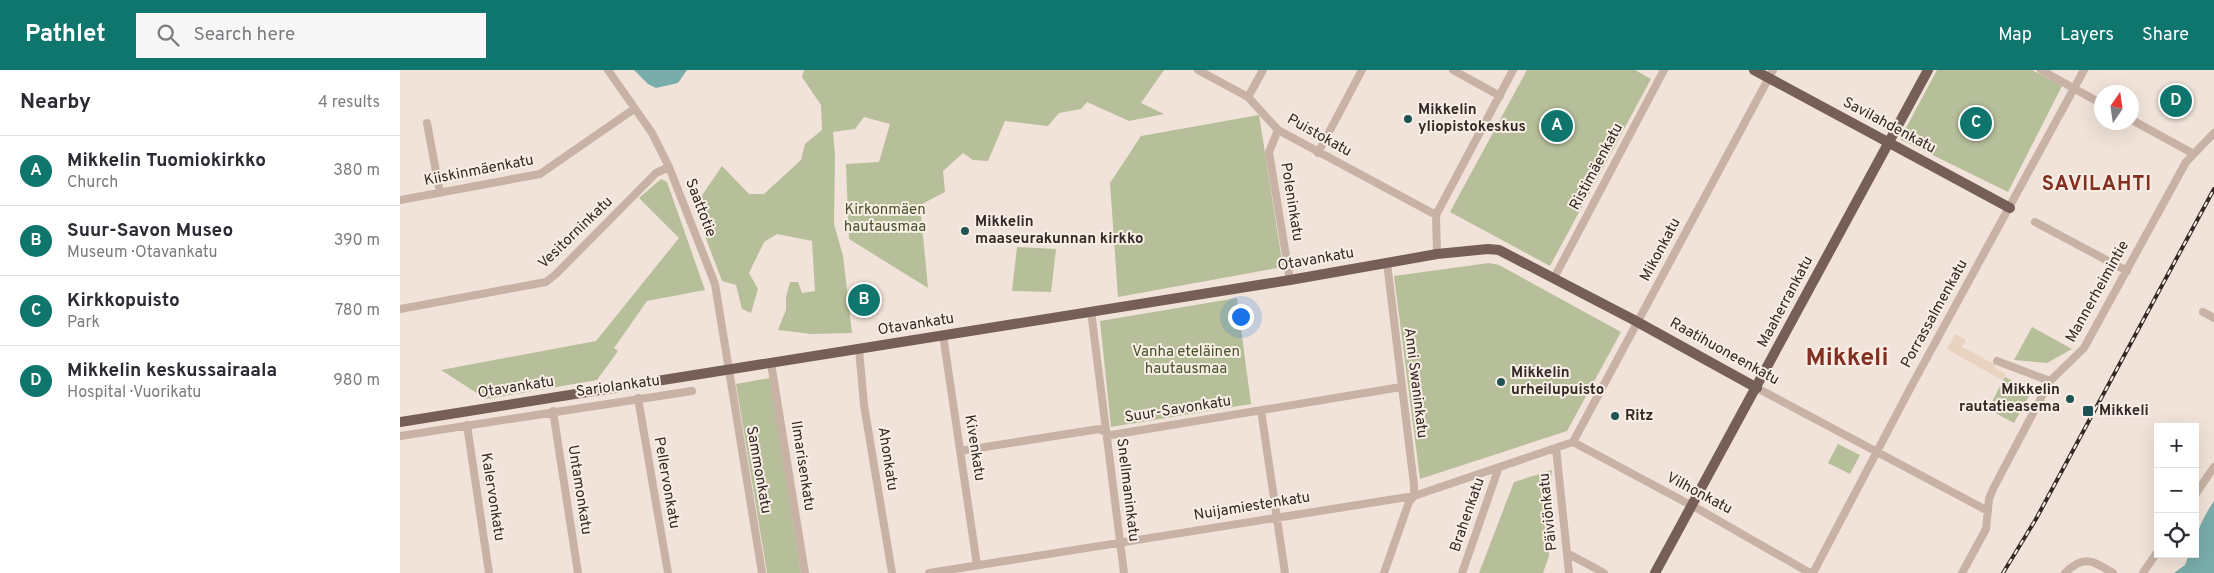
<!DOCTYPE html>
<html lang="en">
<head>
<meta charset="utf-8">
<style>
	body { margin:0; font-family:Overpass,sans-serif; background:#f7f7f7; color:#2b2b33 }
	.controls { position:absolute; right:15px; bottom:15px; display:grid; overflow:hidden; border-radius:0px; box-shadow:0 5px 20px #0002 }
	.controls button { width:45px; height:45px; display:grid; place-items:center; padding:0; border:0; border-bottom:1px solid #e1e1e2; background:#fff; color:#2b2b33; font:25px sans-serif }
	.compass { position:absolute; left:1694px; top:15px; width:45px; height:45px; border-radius:50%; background:#fff; box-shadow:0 5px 20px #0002; rotate:13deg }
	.you { position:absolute; left:840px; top:246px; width:18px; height:18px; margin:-12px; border:4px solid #fff; border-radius:50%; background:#1a73e8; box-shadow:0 0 0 8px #1a73e833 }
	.badge { display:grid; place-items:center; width:32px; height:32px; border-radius:50%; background:#0f766e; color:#fff; font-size:16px; font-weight:700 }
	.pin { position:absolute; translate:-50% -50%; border:2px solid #fff; box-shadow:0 1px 5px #0006 }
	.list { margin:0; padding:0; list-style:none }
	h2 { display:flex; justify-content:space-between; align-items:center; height:65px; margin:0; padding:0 20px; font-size:21px }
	h2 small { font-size:16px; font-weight:400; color:#7c7c81 }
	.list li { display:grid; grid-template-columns:32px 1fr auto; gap:15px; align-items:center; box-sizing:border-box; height:70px; padding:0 20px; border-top:1px solid #e1e1e2 }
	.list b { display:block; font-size:19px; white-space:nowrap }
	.list p { margin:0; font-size:16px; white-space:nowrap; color:#7c7c81 }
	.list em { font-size:16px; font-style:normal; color:#7c7c81 }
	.icon { flex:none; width:28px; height:28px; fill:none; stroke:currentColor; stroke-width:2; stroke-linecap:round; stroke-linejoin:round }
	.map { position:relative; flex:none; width:1814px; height:503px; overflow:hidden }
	header { display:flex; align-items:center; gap:30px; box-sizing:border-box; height:70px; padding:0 25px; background:#0f766e; color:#fff }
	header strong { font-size:24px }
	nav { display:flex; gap:28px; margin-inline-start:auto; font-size:18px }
	.search { width:350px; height:45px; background:#f7f7f7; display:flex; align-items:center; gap:12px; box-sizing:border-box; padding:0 18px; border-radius:0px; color:#7c7c81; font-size:19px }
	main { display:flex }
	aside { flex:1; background:#fff }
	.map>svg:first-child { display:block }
</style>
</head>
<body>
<header>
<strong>Pathlet</strong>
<div class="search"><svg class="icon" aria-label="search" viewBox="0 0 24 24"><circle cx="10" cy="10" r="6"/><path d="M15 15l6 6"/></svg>Search here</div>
<nav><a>Map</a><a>Layers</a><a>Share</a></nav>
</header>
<main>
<aside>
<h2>Nearby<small>4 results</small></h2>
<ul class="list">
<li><span class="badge">A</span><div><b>Mikkelin Tuomiokirkko</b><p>Church</p></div><em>380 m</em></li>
<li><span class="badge">B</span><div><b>Suur-Savon Museo</b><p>Museum · Otavankatu</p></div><em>390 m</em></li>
<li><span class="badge">C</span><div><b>Kirkkopuisto</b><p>Park</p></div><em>780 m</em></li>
<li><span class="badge">D</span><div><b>Mikkelin keskussairaala</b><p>Hospital · Vuorikatu</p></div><em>980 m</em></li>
</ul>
</aside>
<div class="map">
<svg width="1814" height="503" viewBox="0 0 1814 503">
	<rect width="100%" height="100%" fill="#f1e3d9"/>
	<path fill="#b6bf99" d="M 404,0 L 764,0 L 741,33 L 764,44 L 729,51 L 687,32 L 681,39 L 659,43 L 648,56 L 605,51 L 588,91 L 573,90 L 563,83 L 543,101 L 545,122 L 520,135 L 528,218 L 449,169 L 446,94 L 479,92 L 490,54 L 464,47 L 455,59 L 433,62 L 435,86 L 434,154 L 443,186 L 452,263 L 412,264 L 378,260 L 386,240 L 386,227 L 390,212 L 398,212 L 402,223 L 415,221 L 412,171 L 377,164 L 364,172 L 349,203 L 358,219 L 351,243 L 342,239 L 336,215 L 322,211 L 305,166 L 306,146 L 294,137 L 322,96 L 349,124 L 364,124 L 401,90 L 405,74 L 422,60 L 421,35 L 402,7 Z
		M 1127,0 L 1235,0 L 1251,9 L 1150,196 L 1050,142 Z
		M 1537,0 L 1632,0 L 1662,16 L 1608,122 L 1500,69 Z
		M 859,45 L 883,197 L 718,227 L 710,113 L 741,66 Z
		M 261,109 L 267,112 L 305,220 L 247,231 L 214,278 L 218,281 L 197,310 L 86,329 L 41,300 L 196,271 L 279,168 L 239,128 Z
		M 617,177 L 656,179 L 651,222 L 612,221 Z
		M 1089,193 L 1099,195 L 1221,262 L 1167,361 L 1020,409 L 994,206 Z
		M 837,228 L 851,334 L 711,357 L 700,251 Z
		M 1632,257 L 1672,279 L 1647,293 L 1614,290 Z
		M 1605,307 L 1632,321 L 1614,353 L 1588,339 Z
		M 370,308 L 401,503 L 367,503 L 336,314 Z
		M 1438,374 L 1460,385 L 1450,404 L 1428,393 Z
		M 1152,400 L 1146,446 L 1149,486 L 1143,503 L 1079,503 L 1114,412 Z"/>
	<path fill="#e8d3c0" d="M 1555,264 L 1566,270 L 1562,277 L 1596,295 L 1594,298 L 1606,304 L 1602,310 L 1547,279 Z"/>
	<path fill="#79adaa" d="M 234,0 L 287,0 L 278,13 L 256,18 L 248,14 Z
		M 1814,431 L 1814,503 L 1774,503 L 1785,495 L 1789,484 L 1795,484 C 1795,463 1802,449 1814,431 Z"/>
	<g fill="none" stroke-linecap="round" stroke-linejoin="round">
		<path stroke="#c8b2a5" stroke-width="8" d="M 208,0 L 252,63 L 269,97 L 315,214 L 362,503
			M 798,0 L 848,27 L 878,60 L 1036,145
			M 1053,0 L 1100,26
			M 1641,0 L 1702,34
			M 848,27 L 863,0
			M 1732,50 L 1792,83
			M 27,53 L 40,123
			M 878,60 L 869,82 L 890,210
			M 918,83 L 962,0
			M 0,130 L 140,104 L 234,39
			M 1635,152 L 1727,201
			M 1037,184 L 1036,145 L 1113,0
			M 987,193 L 1014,415 L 1014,426
			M 1154,208 L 1264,0
			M 0,239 L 146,212 L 156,204 L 256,103 L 269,97
			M 691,241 L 724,503
			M 1803,242 L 1814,248
			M 543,265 L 577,495
			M 459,279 L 464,335 L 492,503
			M 1597,291 L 1650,311
			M 371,293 L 405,503
			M 1357,318 L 1588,441
			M 238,328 L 268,503
			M 861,340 L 885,503
			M 153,341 L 178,503
			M 67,355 L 89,503
			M 0,366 L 292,321
			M 1173,372 L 1373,0
			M 1173,372 L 1300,440 L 1410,503
			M 1156,378 L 1169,503
			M 560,381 L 699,359 L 711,365 L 1001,317
			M 1795,425 L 1814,397
			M 1167,483 L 1204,503
			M 529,503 L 1014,426 L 1173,372
			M 984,503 L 1009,432 L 1014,426
			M 1062,503 L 1099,397
			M 1413,503 L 1512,315 L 1684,0
			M 1562,503 L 1586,459 L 1589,429 L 1593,419 L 1650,311 L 1684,278 L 1786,92 L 1814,63
			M 1665,503 C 1684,484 1693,491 1713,503
			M 1743,503 L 1758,481"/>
		<path stroke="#765f58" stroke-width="10" d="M 1354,0 L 1610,138
			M 0,352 L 890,210 L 1037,184 L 1088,179 L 1099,180 L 1232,249 L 1357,318
			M 1255,503 L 1528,0"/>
		<g stroke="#342926" stroke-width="4">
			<path id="rail" d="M 1603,503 L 1636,449 L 1814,119"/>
		</g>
		<use href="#rail" stroke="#f8eee5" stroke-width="2" stroke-dasharray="5.5" stroke-linecap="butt"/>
	</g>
	<g fill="#1d5453" stroke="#f8eee5" stroke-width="2">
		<circle cx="1008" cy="49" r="5"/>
		<circle cx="565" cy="161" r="5"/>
		<circle cx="1101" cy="312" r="5"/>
		<circle cx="1670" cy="329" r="5"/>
		<rect x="1682" y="335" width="12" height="12" rx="2.5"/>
		<circle cx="1215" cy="346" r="5"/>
	</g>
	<g text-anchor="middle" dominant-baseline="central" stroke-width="4" stroke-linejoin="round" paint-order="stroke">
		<g font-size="15" font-weight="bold" fill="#342926" stroke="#f8eee5" text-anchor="start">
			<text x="1018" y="40">Mikkelin<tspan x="1018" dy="17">yliopistokeskus</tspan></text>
			<text x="575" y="152">Mikkelin<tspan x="575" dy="17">maaseurakunnan kirkko</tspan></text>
			<text x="1111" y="303">Mikkelin<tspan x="1111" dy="17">urheilupuisto</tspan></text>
			<text x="1660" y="320" text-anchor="end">Mikkelin<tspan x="1660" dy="17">rautatieasema</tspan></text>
			<text x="1699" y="341">Mikkeli</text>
			<text x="1225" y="346">Ritz</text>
		</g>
		<g font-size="15" fill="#342926" stroke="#f8eee5">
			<text transform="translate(1489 56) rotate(28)">Savilahdenkatu</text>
			<text transform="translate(919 66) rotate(29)">Puistokatu</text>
			<text transform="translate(1197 97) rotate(-62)">Ristimäenkatu</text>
			<text transform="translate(79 101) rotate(-11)">Kiiskinmäenkatu</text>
			<text transform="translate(891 132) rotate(81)">Poleninkatu</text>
			<text transform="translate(300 138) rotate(69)">Saattotie</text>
			<text transform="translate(176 163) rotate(-44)">Vesitorninkatu</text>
			<text transform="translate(1261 180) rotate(-62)">Mikonkatu</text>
			<text transform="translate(916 190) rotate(-10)">Otavankatu</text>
			<text transform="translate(1698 222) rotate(-61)">Mannerheimintie</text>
			<text transform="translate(1386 232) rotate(-62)">Maaherrankatu</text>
			<text transform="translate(1535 244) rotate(-61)">Porrassalmenkatu</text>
			<text transform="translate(516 255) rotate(-9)">Otavankatu</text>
			<text transform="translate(1324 282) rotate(29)">Raatihuoneenkatu</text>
			<text transform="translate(1015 313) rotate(83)">Anni Swaninkatu</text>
			<text transform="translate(218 317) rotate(-8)">Sariolankatu</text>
			<text transform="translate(116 318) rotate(-9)">Otavankatu</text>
			<text transform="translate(778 340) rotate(-9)">Suur-Savonkatu</text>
			<text transform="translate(574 378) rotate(81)">Kivenkatu</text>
			<text transform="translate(487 389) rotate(81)">Ahonkatu</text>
			<text transform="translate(402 396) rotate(81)">Ilmarisenkatu</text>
			<text transform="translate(358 400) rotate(80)">Sammonkatu</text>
			<text transform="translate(266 413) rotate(80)">Pellervonkatu</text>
			<text transform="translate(179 420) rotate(81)">Untamonkatu</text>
			<text transform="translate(727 420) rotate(83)">Snellmaninkatu</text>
			<text transform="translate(1299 424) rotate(28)">Vilhonkatu</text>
			<text transform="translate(92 427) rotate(81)">Kalervonkatu</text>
			<text transform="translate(852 437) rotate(-9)">Nuijamiestenkatu</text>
			<text transform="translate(1149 442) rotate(-96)">Päiviönkatu</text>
			<text transform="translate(1068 445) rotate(-71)">Brahenkatu</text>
		</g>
		<g font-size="15" fill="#47522b" stroke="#f8eee5">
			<text x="485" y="140">Kirkonmäen<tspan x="485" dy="17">hautausmaa</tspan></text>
			<text x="786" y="282">Vanha eteläinen<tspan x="786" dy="17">hautausmaa</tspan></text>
		</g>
		<g font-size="20" font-weight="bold" letter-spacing="1" fill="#813021" stroke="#f8eee5">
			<text x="1697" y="115">SAVILAHTI</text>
		</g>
		<g font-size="25" font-weight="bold" fill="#813021" stroke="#f8eee5">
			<text x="1447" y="289">Mikkeli</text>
		</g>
	</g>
</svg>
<div class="controls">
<button>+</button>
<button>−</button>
<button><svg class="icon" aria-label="locate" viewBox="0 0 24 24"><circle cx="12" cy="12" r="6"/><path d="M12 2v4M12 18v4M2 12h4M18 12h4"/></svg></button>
</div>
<svg class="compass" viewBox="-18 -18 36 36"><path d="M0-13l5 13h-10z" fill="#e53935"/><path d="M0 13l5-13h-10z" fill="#7c7c81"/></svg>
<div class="you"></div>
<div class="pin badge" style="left:1157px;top:56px">A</div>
<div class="pin badge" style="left:464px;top:230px">B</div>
<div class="pin badge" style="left:1576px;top:53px">C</div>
<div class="pin badge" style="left:1776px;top:31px">D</div>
</div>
</main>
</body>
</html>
